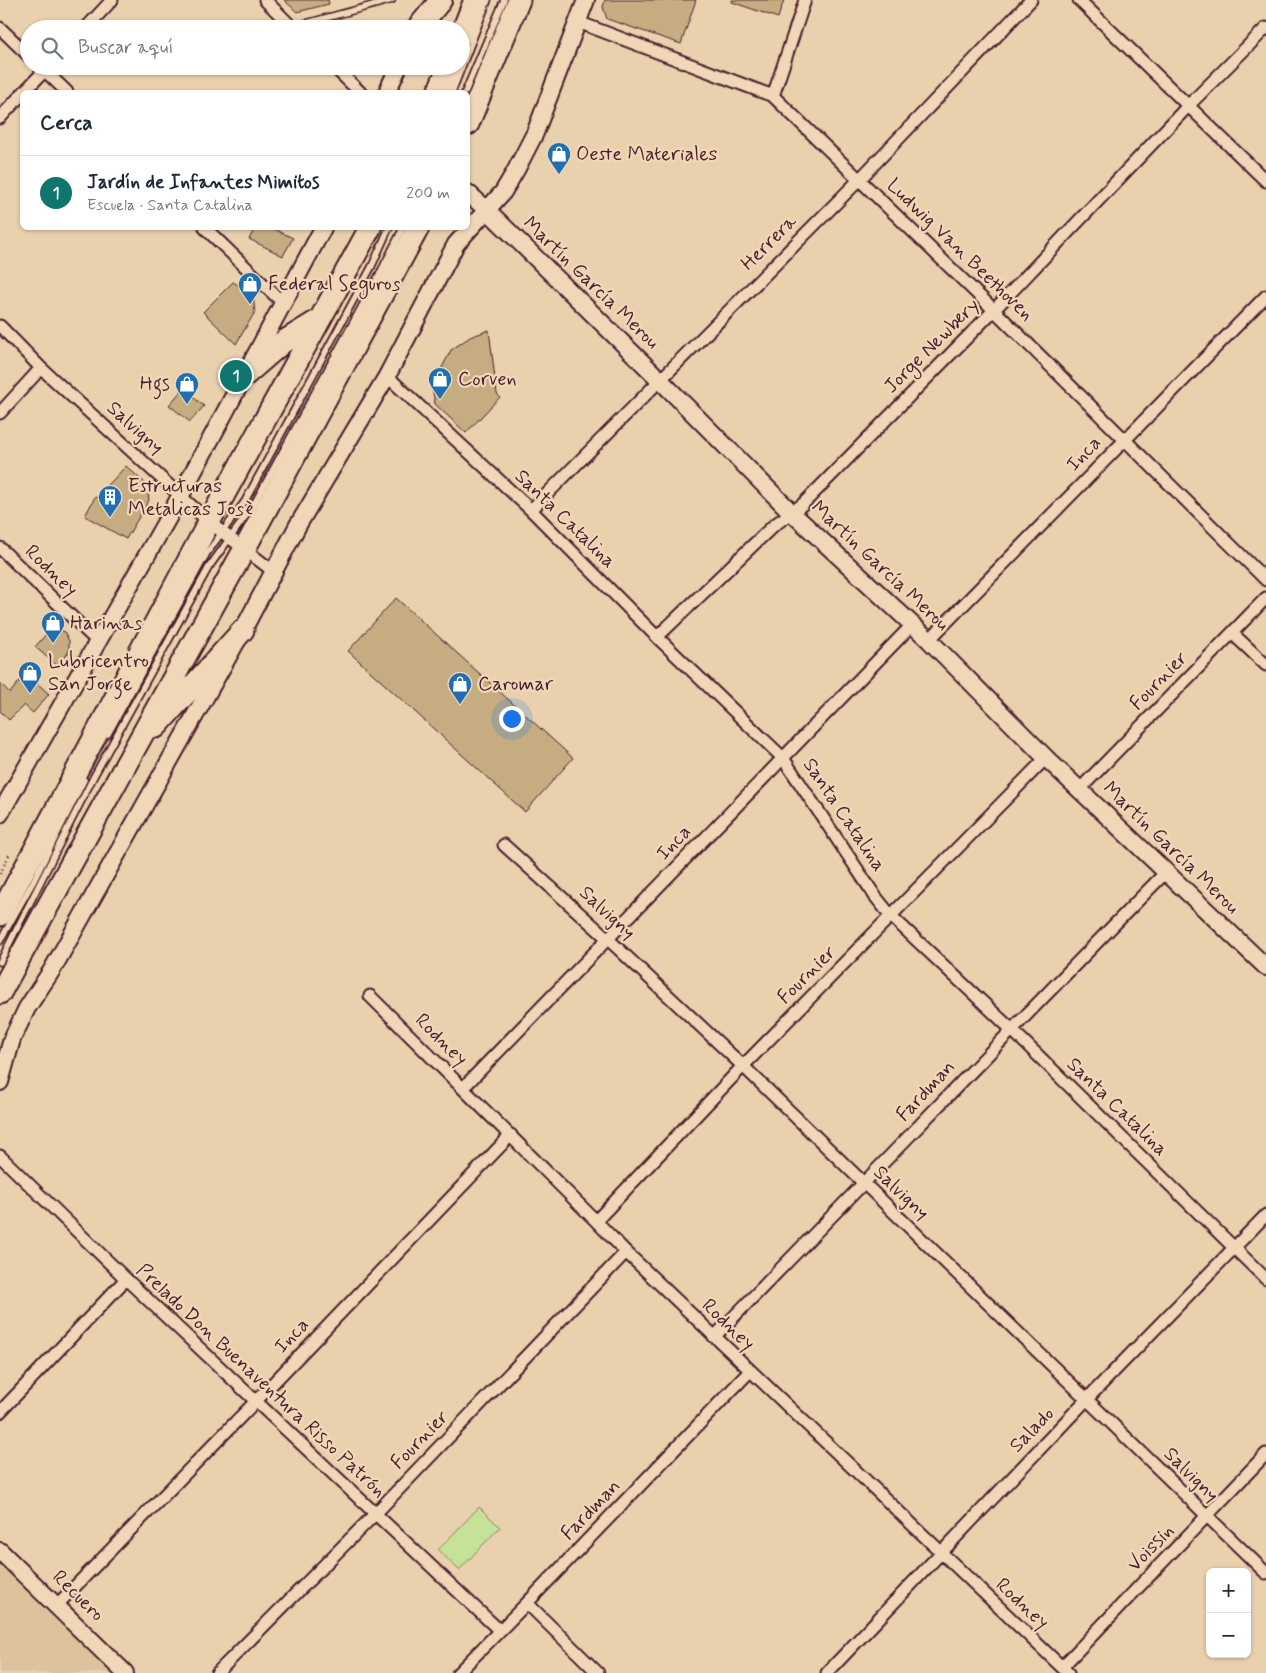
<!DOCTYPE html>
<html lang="es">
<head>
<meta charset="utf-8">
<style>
	body { margin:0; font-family:Mynerve,sans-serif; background:#f6f6f7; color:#1f2937 }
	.controls { position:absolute; right:15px; bottom:15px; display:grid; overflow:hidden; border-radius:8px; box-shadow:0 1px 4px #0004 }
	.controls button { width:45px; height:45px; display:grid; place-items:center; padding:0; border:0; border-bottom:1px solid #e0e1e3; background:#fff; color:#1f2937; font:25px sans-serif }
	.you { position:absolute; left:511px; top:718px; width:18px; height:18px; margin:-12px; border:4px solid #fff; border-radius:50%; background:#1a73e8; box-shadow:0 0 0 8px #1a73e833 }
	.badge { display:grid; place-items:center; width:32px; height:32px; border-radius:50%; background:#0f766e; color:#fff; font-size:16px; font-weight:700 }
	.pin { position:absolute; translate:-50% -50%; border:2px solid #fff; box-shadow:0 1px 5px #0006 }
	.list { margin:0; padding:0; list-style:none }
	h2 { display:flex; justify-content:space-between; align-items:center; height:65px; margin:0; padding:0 20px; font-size:21px }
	h2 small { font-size:16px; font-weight:400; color:#747a83 }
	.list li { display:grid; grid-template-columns:32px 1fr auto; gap:15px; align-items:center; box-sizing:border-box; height:75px; padding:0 20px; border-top:1px solid #e0e1e3 }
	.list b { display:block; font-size:19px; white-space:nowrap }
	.list p { margin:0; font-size:16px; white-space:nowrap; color:#747a83 }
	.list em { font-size:16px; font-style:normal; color:#747a83 }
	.icon { flex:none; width:28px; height:28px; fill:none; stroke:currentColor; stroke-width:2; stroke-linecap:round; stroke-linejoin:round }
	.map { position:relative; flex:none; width:1266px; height:1673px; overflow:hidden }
	.search { position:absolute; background:#fff; box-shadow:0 1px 4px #0004; left:20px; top:20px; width:450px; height:55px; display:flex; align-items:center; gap:12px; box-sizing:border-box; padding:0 18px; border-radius:28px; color:#747a83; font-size:19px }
	.panel { position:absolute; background:#fff; box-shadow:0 1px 4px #0004; left:20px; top:90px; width:450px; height:140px; border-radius:8px }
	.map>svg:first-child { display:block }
</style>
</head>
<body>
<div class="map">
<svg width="1266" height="1673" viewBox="0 0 1266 1673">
	<rect width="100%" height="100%" fill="#ead1ae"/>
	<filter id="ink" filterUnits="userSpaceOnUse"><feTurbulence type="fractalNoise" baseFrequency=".02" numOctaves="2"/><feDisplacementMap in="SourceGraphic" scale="10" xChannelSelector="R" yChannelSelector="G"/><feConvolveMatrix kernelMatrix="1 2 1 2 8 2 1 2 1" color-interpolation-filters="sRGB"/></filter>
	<g filter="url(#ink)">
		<path fill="#dcc39e" d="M 0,1555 L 123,1673 L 0,1673 Z"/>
		<path fill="#c6e198" stroke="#888062" d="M 479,1507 L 500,1527 L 459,1570 L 438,1550 Z"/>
		<path fill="#c6ac81" stroke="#4a1f2b" d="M 284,0 L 328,0 L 329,4 L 297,12 Z
			M 605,0 L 696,0 L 681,44 L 607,19 L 603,7 Z
			M 732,0 L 784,0 L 778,18 L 732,2 Z
			M 255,228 L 272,228 L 293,238 L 283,256 L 249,239 Z
			M 233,282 L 253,295 L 255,312 L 236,344 L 203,312 Z
			M 489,330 L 497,394 L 500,397 L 466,433 L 435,404 L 432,387 L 451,350 L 470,337 Z
			M 183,389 L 204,406 L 190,422 L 169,405 Z
			M 126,466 L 147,485 L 149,500 L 126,539 L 85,516 L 95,497 L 96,498 Z
			M 396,598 L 573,758 L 525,812 L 348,651 Z
			M 55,624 L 65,633 L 69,641 L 69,651 L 59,667 L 35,647 Z
			M 26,673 L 49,694 L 33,713 L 24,705 L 9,720 L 0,711 L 0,683 L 10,693 Z"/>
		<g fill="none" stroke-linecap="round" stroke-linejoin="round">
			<g stroke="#4a1f2b" stroke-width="9">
				<path id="lane" d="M 292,27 L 392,0
					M 452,92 L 488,0
					M 465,92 L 504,0
					M 108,734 L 207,553 L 245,501 L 372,266 L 389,228
					M 0,941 L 33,882 L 84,780
					M 0,962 L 94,776 L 209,567 L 253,506 L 381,271 L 403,228"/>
			</g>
			<g stroke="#4a1f2b" stroke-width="15">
				<path id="street" d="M 265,0 L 294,29
					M 1079,0 L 1266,181
					M 578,22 L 773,96 L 994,310 L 1266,580
					M 0,28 L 29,56
					M 85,29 L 112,0
					M 40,66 L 67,92
					M 333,66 L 360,92
					M 24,92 L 49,66
					M 773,96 L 805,0
					M 0,118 L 22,94
					M 205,228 L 283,303
					M 0,326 L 41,368 L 209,522 L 273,571
					M 387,376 L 531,510 L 657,637 L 783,758 L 875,896 L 891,916 L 1011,1029 L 1266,1279
					M 0,413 L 41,368
					M 531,510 L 860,179 L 1031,0
					M 0,548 L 97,641
					M 1232,633 L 1266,665
					M 657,637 L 773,526 L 803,504 L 994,310 L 1188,106 L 1266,28
					M 929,640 L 1266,296
					M 1079,790 L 1266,598
					M 504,845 L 608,939 L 743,1066 L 1266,1573
					M 370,996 L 596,1221 L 626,1252 L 1068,1673
					M 463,1088 L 912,625
					M 0,1156 L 126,1279 L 499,1630
					M 596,1221 L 743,1066 L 1046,758
					M 714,1337 C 865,1183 1014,1026 1166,872
					M 0,1412 L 126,1279
					M 527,1603 L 598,1673
					M 57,1605 L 256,1401 L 511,1135
					M 1062,1667 L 1266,1454
					M 217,1673 L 374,1515 L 626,1252
					M 458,1673 L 527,1603 L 750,1371
					M 827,1673 L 1087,1399 L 1266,1215"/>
			</g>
			<g stroke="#4a1f2b" stroke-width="20">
				<path id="secondary" d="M 387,92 L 399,66
					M 468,193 L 487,210 L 660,380 L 791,512 L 929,640 L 1046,758 L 1266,967
					M 0,814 L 181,495 L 323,228
					M 0,1082 L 12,1039 L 27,1008 L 52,970 L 243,630 L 298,525 L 387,376 L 456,244 L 503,192 L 516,170 L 535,133 L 586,0
					M 0,1551 L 125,1673"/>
			</g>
			<g stroke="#4a1f2b" stroke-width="25">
				<path id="highway" d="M 417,29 L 441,0
					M 461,35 L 475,0
					M 438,92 L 449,66
					M 468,124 L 519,0
					M 244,376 L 283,342 L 319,320
					M 156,727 L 243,630
					M 0,915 L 209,522 L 370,228
					M 0,993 L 244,550 L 418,228"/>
			</g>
			<path stroke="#4a1f2b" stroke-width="2.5" stroke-dasharray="1 4" stroke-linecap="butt" d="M 0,874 L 10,853"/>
			<use href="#lane" stroke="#f0d7b8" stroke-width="5.5"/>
			<use href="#street" stroke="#f0d7b8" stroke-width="11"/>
			<use href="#secondary" stroke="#f0d7b8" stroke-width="16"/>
			<use href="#highway" stroke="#f0d7b8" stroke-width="21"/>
		</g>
	</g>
	<defs>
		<g id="shop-pin" transform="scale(1.25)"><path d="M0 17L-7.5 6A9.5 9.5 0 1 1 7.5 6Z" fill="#1f6fb2" stroke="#f0d7b8"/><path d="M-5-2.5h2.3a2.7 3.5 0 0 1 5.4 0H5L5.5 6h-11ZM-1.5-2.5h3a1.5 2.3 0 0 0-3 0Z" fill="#fff"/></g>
		<g id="building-pin" transform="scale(1.25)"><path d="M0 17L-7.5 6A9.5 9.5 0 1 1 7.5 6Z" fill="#1f6fb2" stroke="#f0d7b8"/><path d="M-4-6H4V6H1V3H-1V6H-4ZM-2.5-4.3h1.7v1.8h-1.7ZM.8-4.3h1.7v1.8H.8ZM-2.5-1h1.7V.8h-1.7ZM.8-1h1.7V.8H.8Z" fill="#fff"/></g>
	</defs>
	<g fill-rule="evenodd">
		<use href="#shop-pin" x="559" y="154"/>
		<use href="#shop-pin" x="250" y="284"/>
		<use href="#shop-pin" x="440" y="379"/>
		<use href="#shop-pin" x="187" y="384"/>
		<use href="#building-pin" x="110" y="497"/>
		<use href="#shop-pin" x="53" y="623"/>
		<use href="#shop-pin" x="30" y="673"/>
		<use href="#shop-pin" x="460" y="684"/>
	</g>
	<g text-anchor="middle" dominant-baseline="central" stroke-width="4.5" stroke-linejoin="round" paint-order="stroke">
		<g font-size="20" fill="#4a1f2b" stroke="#f0d7b8" text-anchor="start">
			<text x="576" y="154">Oeste Materiales</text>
			<text x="268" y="284">Federal Seguros</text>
			<text x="458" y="379">Corven</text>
			<text x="170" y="384" text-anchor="end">Hgs</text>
			<text x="128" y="486">Estructuras<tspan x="128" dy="23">Metalicas Josè</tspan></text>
			<text x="70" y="623">Harinas</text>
			<text x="48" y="661">Lubricentro<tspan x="48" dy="23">San Jorge</tspan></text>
			<text x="478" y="684">Caromar</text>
		</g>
		<g font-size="20" fill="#4a1f2b" stroke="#f0d7b8">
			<text transform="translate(769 243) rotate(-45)">Herrera</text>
			<text transform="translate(960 250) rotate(44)">Ludwig Van Beethoven</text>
			<text transform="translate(591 283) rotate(44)">Martín García Merou</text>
			<text transform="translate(932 346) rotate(-45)">Jorge Newbery</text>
			<text transform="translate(135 428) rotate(42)">Salvigny</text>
			<text transform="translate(1084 454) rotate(-46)">Inca</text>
			<text transform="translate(565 519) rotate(44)">Santa Catalina</text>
			<text transform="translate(880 566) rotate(43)">Martín García Merou</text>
			<text transform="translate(51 571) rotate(44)">Rodney</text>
			<text transform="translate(1159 681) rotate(-46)">Fournier</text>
			<text transform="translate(844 815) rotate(56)">Santa Catalina</text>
			<text transform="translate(674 843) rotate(-46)">Inca</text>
			<text transform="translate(1171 848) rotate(44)">Martín García Merou</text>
			<text transform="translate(607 913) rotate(43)">Salvigny</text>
			<text transform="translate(807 975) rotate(-45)">Fournier</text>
			<text transform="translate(441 1040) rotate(45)">Rodney</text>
			<text transform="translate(926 1091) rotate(-47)">Fardman</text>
			<text transform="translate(1117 1107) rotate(44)">Santa Catalina</text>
			<text transform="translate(901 1193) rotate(44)">Salvigny</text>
			<text transform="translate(728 1325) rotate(44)">Rodney</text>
			<text transform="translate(292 1336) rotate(-46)">Inca</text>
			<text transform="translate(261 1381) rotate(43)">Prelado Don Buenaventura Risso Patrón</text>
			<text transform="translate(1032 1430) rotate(-46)">Salado</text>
			<text transform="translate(420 1440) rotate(-46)">Fournier</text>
			<text transform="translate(1191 1475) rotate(45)">Salvigny</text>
			<text transform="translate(591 1510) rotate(-46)">Fardman</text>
			<text transform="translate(1151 1548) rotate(-46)">Voissin</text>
			<text transform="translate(78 1596) rotate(44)">Recuero</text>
			<text transform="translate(1022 1604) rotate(43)">Rodney</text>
		</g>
	</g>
</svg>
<div class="controls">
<button>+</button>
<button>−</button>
</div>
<div class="you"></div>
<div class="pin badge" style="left:236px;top:376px">1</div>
<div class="search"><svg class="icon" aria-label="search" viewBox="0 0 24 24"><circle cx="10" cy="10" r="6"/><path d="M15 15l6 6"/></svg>Buscar aquí</div>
<section class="panel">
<h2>Cerca<small></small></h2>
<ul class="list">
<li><span class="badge">1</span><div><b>Jardín de Infantes Mimitos</b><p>Escuela · Santa Catalina</p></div><em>200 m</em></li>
</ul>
</section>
</div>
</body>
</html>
